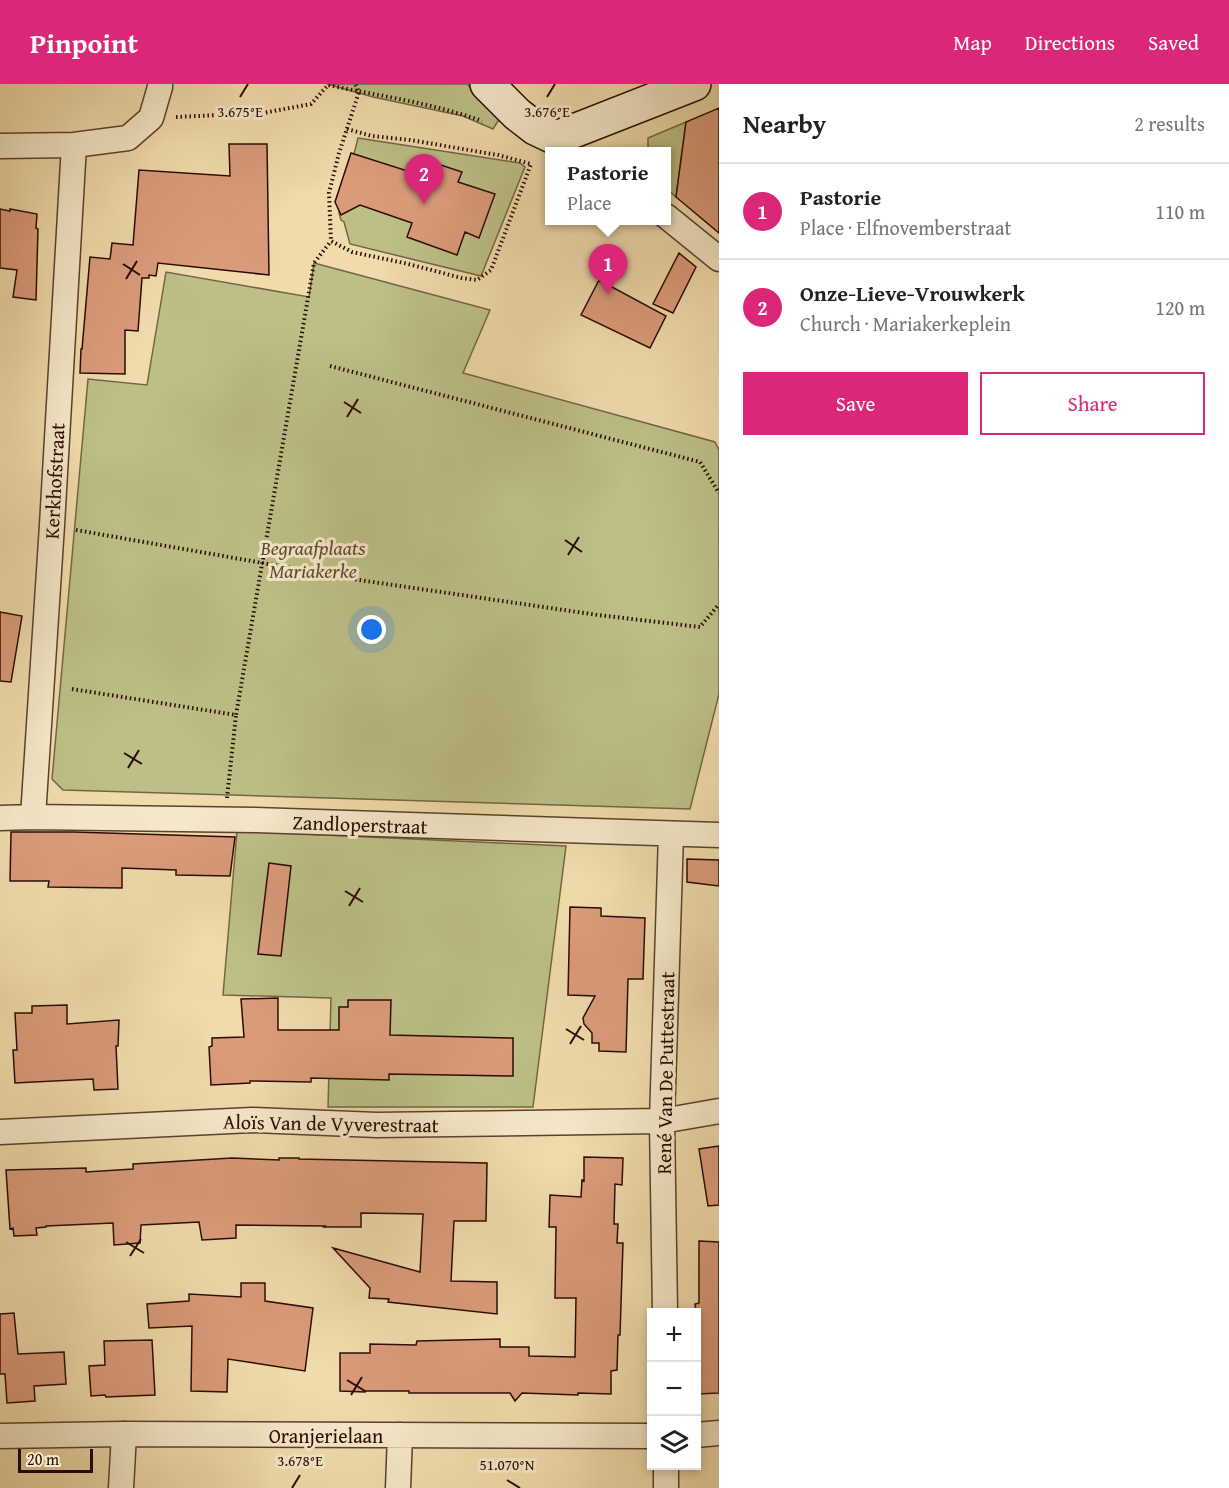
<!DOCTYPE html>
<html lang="en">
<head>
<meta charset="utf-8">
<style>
	body { margin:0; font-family:"Gentium Book Plus",serif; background:#f2f2f2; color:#222 }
	.controls { position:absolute; right:18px; bottom:18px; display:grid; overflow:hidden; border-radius:0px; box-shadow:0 3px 9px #0003 }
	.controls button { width:54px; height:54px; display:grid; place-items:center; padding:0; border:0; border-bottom:2px solid #e0e0e0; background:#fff; color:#222; font:30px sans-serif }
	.scale { position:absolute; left:18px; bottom:15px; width:75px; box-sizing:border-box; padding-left:6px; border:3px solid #2b0c02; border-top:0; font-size:16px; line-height:21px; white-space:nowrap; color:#2b0c02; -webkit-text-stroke:4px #f5e8c9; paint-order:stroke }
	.you { position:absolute; left:372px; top:546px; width:21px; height:21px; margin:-15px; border:4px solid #fff; border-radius:50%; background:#1a73e8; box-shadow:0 0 0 9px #1a73e833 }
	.badge { display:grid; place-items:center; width:39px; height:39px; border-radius:50%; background:#db2777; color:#fff; font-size:20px; font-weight:700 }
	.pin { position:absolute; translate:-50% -50px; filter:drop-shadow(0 2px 3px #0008) }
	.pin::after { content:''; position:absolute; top:32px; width:21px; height:18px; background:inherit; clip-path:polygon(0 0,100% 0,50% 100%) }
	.popup { position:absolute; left:545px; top:63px; width:126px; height:78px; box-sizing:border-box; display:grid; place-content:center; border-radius:0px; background:#fff; filter:drop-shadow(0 2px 4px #0005); font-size:20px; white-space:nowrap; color:#767676 }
	.popup b { font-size:22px; color:#222 }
	.popup::after { content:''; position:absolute; left:50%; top:100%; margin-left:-12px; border:12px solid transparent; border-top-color:#fff }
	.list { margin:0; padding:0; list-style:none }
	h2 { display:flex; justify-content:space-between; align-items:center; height:78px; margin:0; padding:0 24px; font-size:26px }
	h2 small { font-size:20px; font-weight:400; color:#767676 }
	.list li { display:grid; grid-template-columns:39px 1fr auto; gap:18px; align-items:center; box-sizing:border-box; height:96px; padding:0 24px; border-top:2px solid #e0e0e0 }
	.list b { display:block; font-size:22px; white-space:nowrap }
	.list p { margin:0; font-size:20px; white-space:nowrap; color:#767676 }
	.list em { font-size:20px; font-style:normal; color:#767676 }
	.actions { display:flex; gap:12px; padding:18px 24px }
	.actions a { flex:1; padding:14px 0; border:2px solid #db2777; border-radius:0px; text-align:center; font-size:21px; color:#db2777 }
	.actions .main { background:#db2777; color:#fff }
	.icon { flex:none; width:33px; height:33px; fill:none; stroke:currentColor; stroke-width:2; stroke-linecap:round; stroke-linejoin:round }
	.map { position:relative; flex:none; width:719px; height:1404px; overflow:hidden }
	header { display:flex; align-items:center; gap:36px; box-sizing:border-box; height:84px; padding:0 30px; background:#db2777; color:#fff }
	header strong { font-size:28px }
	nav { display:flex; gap:33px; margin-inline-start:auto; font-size:21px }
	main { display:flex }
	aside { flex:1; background:#fff }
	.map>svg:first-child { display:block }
</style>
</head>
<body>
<header>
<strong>Pinpoint</strong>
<nav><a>Map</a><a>Directions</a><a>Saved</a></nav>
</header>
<main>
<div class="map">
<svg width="719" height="1404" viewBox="0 0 719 1404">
	<rect width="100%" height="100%" fill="#f0dbac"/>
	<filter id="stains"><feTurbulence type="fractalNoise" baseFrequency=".00333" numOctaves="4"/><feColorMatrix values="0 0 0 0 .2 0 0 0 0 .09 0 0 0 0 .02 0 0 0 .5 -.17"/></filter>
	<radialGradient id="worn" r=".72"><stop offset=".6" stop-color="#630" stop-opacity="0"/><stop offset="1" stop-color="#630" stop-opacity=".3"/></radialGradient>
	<path fill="#bdbf87" stroke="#746644" stroke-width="1.5" d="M 327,0 L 467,0 L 500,34 L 493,45 L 463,32 L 373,13 Z
		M 686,38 L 676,113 L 667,105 L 666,68 L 648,67 L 648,54 Z
		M 358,54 L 520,79 L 525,83 L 481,192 L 350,160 L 344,138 L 341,136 L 339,129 Z
		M 314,179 L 490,226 L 463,289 L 715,358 L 719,366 L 719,610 L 690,725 L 63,706 L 52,695 L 88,295 L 147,301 L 166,188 L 309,213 Z
		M 237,747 L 566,762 L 533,1023 L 328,1023 L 331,914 L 223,911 Z"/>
	<path fill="#db9b7b" stroke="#2b0c02" stroke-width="1.5" d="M 719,24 L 719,149 L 676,113 L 686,38 Z
		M 229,60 L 267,60 L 269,191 L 158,179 L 156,192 L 149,191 L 149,194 L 142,194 L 138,247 L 125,246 L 125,290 L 80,289 L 81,265 L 82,265 L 90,173 L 110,175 L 112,159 L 133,161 L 139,86 L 230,92 Z
		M 351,69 L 423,92 L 438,80 L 462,88 L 458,98 L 495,110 L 479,154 L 465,148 L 457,171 L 407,153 L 412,139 L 360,121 L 341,131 L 335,118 Z
		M 0,125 L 10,127 L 10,125 L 37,130 L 36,144 L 38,145 L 36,216 L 13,213 L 17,186 L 0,184 Z
		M 679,169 L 696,183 L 673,229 L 653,220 Z
		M 599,196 L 666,232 L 650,264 L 581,231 Z
		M 0,528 L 22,532 L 11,598 L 0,597 Z
		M 11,748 L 74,748 L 235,753 L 230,792 L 176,791 L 176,786 L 122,784 L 122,804 L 48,803 L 49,797 L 10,797 Z
		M 687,775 L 719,776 L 719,802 L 687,798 Z
		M 269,779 L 291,782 L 281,872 L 258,870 Z
		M 570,823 L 601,824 L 601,832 L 645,834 L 643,895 L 628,895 L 626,968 L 599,967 L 599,959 L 592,959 L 592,949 L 584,940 L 583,934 L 595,912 L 568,911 Z
		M 278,914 L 278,946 L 339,946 L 339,923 L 348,923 L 348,916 L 391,916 L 390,951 L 513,954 L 513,992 L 389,990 L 389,996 L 311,994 L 311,998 L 250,997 L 250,999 L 211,1001 L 209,963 L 212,962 L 212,954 L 244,953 L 241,915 Z
		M 67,921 L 67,940 L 119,936 L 118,962 L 116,962 L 118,1005 L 94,1006 L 93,995 L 15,999 L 13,966 L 17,966 L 15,929 L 32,929 L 32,922 Z
		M 719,1062 L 719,1121 L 708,1122 L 699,1065 Z
		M 584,1073 L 623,1074 L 622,1101 L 615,1100 L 614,1140 L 618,1140 L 617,1159 L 623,1159 L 620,1251 L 618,1251 L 617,1286 L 611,1287 L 611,1310 L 578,1309 L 578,1311 L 522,1309 L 515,1317 L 510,1309 L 409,1309 L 409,1307 L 365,1307 L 365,1308 L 340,1307 L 340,1269 L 370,1269 L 370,1260 L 416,1261 L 417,1257 L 500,1255 L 500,1263 L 529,1263 L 529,1272 L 575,1273 L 576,1214 L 555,1214 L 556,1143 L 549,1143 L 550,1111 L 581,1113 L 582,1096 L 584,1097 Z
		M 232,1074 L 279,1076 L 279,1074 L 299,1074 L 299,1075 L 487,1079 L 486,1137 L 454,1137 L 451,1197 L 497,1198 L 497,1230 L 388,1218 L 389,1215 L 369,1214 L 370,1204 L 333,1164 L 420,1188 L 423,1130 L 361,1129 L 361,1143 L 324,1143 L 325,1142 L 236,1141 L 236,1154 L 202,1156 L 199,1138 L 141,1141 L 140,1159 L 114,1161 L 113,1139 L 46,1142 L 46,1143 L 36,1144 L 37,1151 L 14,1152 L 13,1144 L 10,1145 L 6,1086 L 86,1084 L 86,1088 L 133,1085 L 133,1080 Z
		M 699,1157 L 719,1158 L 719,1309 L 697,1310 L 696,1228 L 695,1220 L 699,1219 Z
		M 241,1199 L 265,1199 L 265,1217 L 313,1224 L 305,1287 L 228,1275 L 227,1308 L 191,1307 L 192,1242 L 149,1244 L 147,1220 L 189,1217 L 189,1210 L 241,1213 Z
		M 14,1229 L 18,1270 L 64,1268 L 66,1300 L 34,1302 L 35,1317 L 7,1319 L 5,1290 L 0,1290 L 0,1230 Z
		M 152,1256 L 155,1311 L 106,1313 L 105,1311 L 91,1312 L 89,1282 L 105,1281 L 104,1257 Z"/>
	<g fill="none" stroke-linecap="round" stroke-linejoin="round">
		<g stroke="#5c402c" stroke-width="27">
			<path id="street" d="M 0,62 L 74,61 L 128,54 L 151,34 L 160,3 L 160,0
				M 666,132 L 719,175
				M 33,733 L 52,441 L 74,61
				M 0,734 L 33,733 L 255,736 L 719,751
				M 0,1048 L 252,1036 L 377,1041 L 662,1037 L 719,1027
				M 665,1228 L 662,1037 L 671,750
				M 696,1351 L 719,1349
				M 0,1352 L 124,1350 L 652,1352
				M 121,1404 L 124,1350
				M 398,1404 L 400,1351
				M 666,1404 L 666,1382"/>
		</g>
		<g stroke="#2b0c02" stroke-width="36">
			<path id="secondary" d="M 487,0 L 517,30 L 535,44 L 556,54 L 694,0"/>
		</g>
		<path stroke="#2b0c02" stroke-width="4" stroke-dasharray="1.5 3" stroke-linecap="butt" d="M 176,33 L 263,29 L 311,20 L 328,1 C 380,12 432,19 482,37
			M 347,45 L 372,52 L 410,56 L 498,71 L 531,80 L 491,186 L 477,196 L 462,194 L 404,179 L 352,168 L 331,157 L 329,109 L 339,69 L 359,8 L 355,0
			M 330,282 L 700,378 L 719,409
			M 76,446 L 359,496 L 598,531 L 700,543 L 719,520
			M 72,605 L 236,631 L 314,179 L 331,157
			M 227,714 L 236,631"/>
		<use href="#street" stroke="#f5e8c9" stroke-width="24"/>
		<use href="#secondary" stroke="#f5e8c9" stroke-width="33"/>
	</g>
	<path fill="none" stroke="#2b0c02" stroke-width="2" d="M 240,13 L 248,0M 547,13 L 555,0M 123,180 L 140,191M 126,195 L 137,177M 344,318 L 361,329M 347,333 L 358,315M 565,456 L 582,468M 568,471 L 579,453M 124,669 L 142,680M 128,684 L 139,666M 345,807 L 363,818M 349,822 L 360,804M 566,945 L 584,956M 570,960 L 581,942M 126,1158 L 144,1169M 130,1172 L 141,1155M 347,1296 L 365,1307M 351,1311 L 362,1293M 507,1396 L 520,1404M 292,1404 L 300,1391"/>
	<g text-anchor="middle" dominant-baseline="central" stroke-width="6" stroke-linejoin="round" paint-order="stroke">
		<g font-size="20" fill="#2b0c02" stroke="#f5e8c9">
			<text transform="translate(54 397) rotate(-87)">Kerkhofstraat</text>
			<text transform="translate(360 740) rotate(2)">Zandloperstraat</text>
			<text transform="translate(665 989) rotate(-89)">René Van De Puttestraat</text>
			<text transform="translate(331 1039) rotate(1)">Aloïs Van de Vyverestraat</text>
			<text x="326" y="1351">Oranjerielaan</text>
		</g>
		<g font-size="20" font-style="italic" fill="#5e4b31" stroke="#f5e8c9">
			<text x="313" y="463">Begraafplaats<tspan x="313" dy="23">Mariakerke</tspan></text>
		</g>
	</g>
	<g font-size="15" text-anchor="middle" fill="#2b0c02" stroke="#f5e8c9" stroke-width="6" stroke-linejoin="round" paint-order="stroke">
		<text x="240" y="33">3.675°E</text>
		<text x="547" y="33">3.676°E</text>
		<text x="300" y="1382">3.678°E</text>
		<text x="507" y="1386">51.070°N</text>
	</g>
	<rect width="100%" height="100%" filter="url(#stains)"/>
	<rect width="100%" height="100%" fill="url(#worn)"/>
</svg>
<div class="controls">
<button>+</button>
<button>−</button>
<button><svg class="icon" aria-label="layers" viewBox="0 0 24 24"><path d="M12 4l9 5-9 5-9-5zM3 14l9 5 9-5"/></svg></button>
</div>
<div class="scale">20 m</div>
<div class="you"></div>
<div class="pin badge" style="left:608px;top:210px">1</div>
<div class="popup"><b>Pastorie</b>Place</div>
<div class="pin badge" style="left:424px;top:120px">2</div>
</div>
<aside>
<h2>Nearby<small>2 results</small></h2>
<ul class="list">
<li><span class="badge">1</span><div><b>Pastorie</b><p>Place · Elfnovemberstraat</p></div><em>110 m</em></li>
<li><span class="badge">2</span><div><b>Onze-Lieve-Vrouwkerk</b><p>Church · Mariakerkeplein</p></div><em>120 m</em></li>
</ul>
<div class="actions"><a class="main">Save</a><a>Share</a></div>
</aside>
</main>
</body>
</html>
